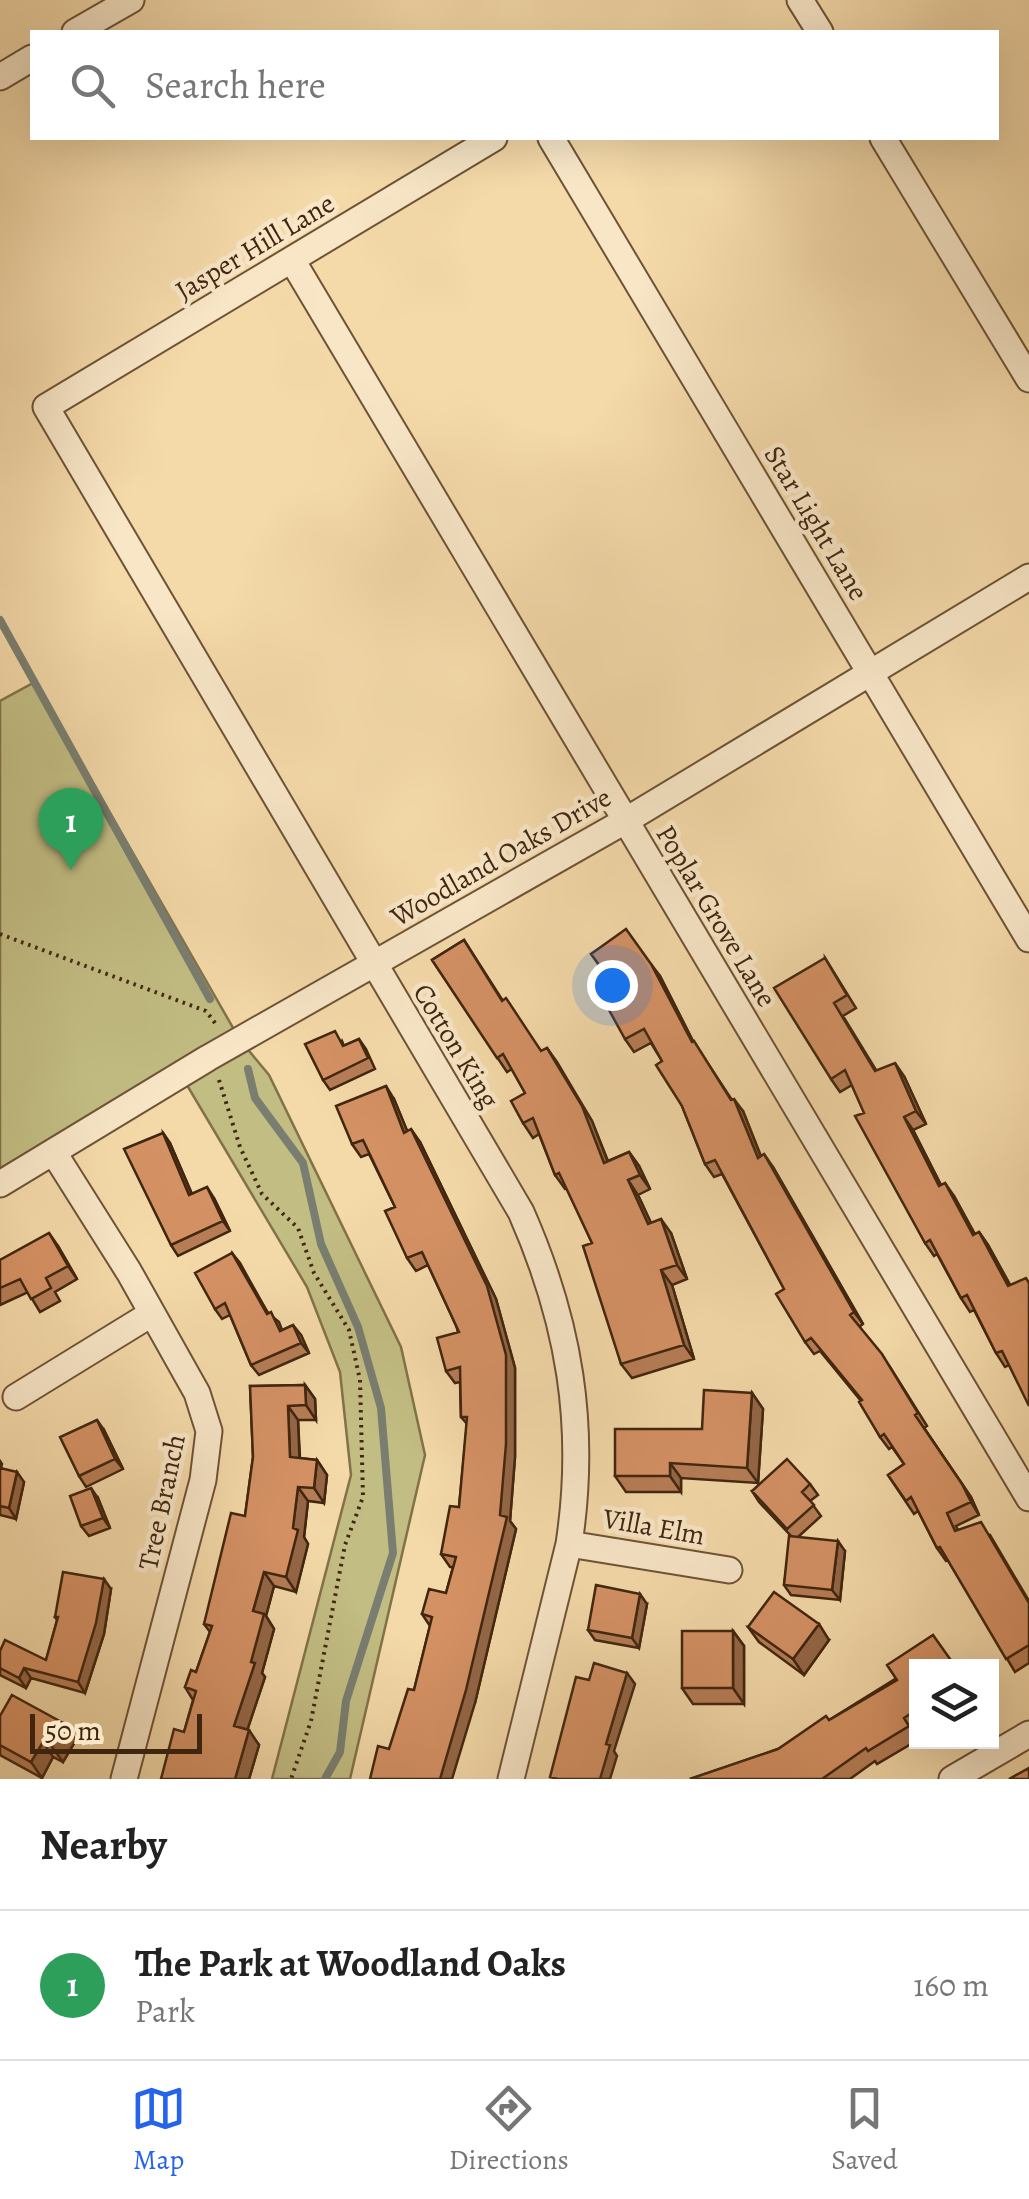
<!DOCTYPE html>
<html lang="en">
<head>
<meta charset="utf-8">
<style>
	body { margin:0; font-family:Alegreya,serif; background:#f2f2f2; color:#222 }
	.controls { position:absolute; right:30px; bottom:30px; display:grid; overflow:hidden; border-radius:0px; box-shadow:0 10px 40px #0002 }
	.controls button { width:90px; height:90px; display:grid; place-items:center; padding:0; border:0; border-bottom:2px solid #e0e0e0; background:#fff; color:#222; font:50px sans-serif }
	.scale { position:absolute; left:30px; bottom:25px; width:172px; box-sizing:border-box; padding-left:10px; border:5px solid #41260f; border-top:0; font-size:28px; line-height:35px; white-space:nowrap; color:#41260f; -webkit-text-stroke:8px #f8e6c7; paint-order:stroke }
	.you { position:absolute; left:612px; top:985px; width:35px; height:35px; margin:-25px; border:8px solid #fff; border-radius:50%; background:#1a73e8; box-shadow:0 0 0 15px #1a73e833 }
	.badge { display:grid; place-items:center; width:65px; height:65px; border-radius:50%; background:#2563eb; color:#fff; font-size:32px; font-weight:700 }
	.pin { position:absolute; translate:-50% -82px; filter:drop-shadow(0 2px 5px #0008) }
	.pin::after { content:''; position:absolute; top:52px; width:35px; height:30px; background:inherit; clip-path:polygon(0 0,100% 0,50% 100%) }
	.list { margin:0; padding:0; list-style:none }
	h2 { display:flex; justify-content:space-between; align-items:center; height:130px; margin:0; padding:0 40px; font-size:42px }
	h2 small { font-size:32px; font-weight:400; color:#767676 }
	.list li { display:grid; grid-template-columns:65px 1fr auto; gap:30px; align-items:center; box-sizing:border-box; height:150px; padding:0 40px; border-top:2px solid #e0e0e0 }
	.list b { display:block; font-size:38px; white-space:nowrap }
	.list p { margin:0; font-size:32px; white-space:nowrap; color:#767676 }
	.list em { font-size:32px; font-style:normal; color:#767676 }
	.icon { flex:none; width:55px; height:55px; fill:none; stroke:currentColor; stroke-width:2; stroke-linecap:round; stroke-linejoin:round }
	.map { position:relative; flex:none; width:1029px; height:1779px; overflow:hidden }
	.search { position:absolute; background:#fff; box-shadow:0 10px 40px #0002; left:30px; right:30px; top:30px; height:110px; display:flex; align-items:center; gap:25px; box-sizing:border-box; padding:0 35px; border-radius:0px; color:#767676; font-size:38px }
	.sheet { height:280px; background:#fff }
	nav { display:flex; justify-content:space-around; align-items:center; box-sizing:border-box; height:140px; border-top:2px solid #e0e0e0; background:#fff; font-size:28px; color:#767676 }
	nav a { display:grid; justify-items:center; gap:5px }
	nav .on { color:#2563eb }
	.map>svg:first-child { display:block }
</style>
</head>
<body>
<div class="map">
<svg width="1029" height="1779" viewBox="0 0 1029 1779">
	<rect width="100%" height="100%" fill="#f4d9a9"/>
	<filter id="stains"><feTurbulence type="fractalNoise" baseFrequency=".002" numOctaves="4"/><feColorMatrix values="0 0 0 0 .2 0 0 0 0 .09 0 0 0 0 .02 0 0 0 .5 -.17"/></filter>
	<radialGradient id="worn" r=".72"><stop offset=".6" stop-color="#630" stop-opacity="0"/><stop offset="1" stop-color="#630" stop-opacity=".3"/></radialGradient>
	<path fill="#c2bd83" stroke="#827249" stroke-width="2.5" d="M 35,682 L 240,1040 L 269,1075 L 401,1347 L 425,1455 L 350,1779 L 272,1779 L 351,1475 L 340,1372 L 307,1287 L 181,1075 L 0,1183 L 0,701 Z"/>
	<g fill="none" stroke-linecap="round" stroke-linejoin="round">
		<path stroke="#797e70" stroke-width="8" d="M 0,620 L 210,999
			M 248,1069 L 255,1098 L 303,1163 L 321,1244 L 358,1327 L 381,1408 L 393,1553 L 346,1701 L 340,1752 L 325,1779"/>
		<g stroke="#6e5336" stroke-width="29">
			<path id="minor" d="M 800,0 L 820,32
				M 75,32 L 131,0
				M 0,77 L 32,58
				M 494,138 L 46,407 L 521,1212 C 569,1321 587,1425 569,1544 L 511,1779
				M 551,138 L 1029,939
				M 883,138 L 1029,379
				M 292,260 L 1029,1498
				M 54,1153 L 129,1272 L 197,1393 L 209,1431 L 203,1480 L 124,1779
				M 0,1184 L 208,1058 L 625,821 L 1029,577
				M 16,1397 L 151,1314
				M 569,1544 L 729,1570
				M 952,1779 L 1029,1734"/>
		</g>
		<path stroke="#41260f" stroke-width="4" stroke-dasharray="2.5 5" stroke-linecap="butt" d="M 0,934 L 206,1011 L 218,1027
			M 219,1080 L 240,1147 L 262,1194 L 298,1228 L 314,1273 L 349,1330 L 360,1380 L 363,1497 L 345,1545 L 311,1721 L 291,1779"/>
		<use href="#minor" stroke="#f8e6c7" stroke-width="25"/>
	</g>
	<path fill="#b67d56" stroke="#41260f" stroke-width="2.5" d="M 464,940 L 503,1001 L 541,1051 L 547,1048 L 557,1062 L 592,1121 L 608,1161 L 629,1152 L 639,1166 L 650,1189 L 638,1195 L 651,1223 L 671,1233 L 687,1279 L 672,1285 L 694,1359 L 632,1378 L 621,1364 L 592,1243 L 567,1188 L 565,1189 L 555,1175 L 539,1134 L 533,1138 L 523,1123 L 525,1093 L 512,1069 L 507,1072 L 432,960 Z
		M 825,958 L 856,1008 L 843,1016 L 876,1070 L 904,1076 L 926,1124 L 913,1130 L 941,1185 L 954,1196 L 975,1234 L 979,1232 L 988,1245 L 1010,1285 L 1009,1365 L 1005,1367 L 996,1353 L 974,1310 L 970,1312 L 961,1298 L 937,1254 L 934,1256 L 925,1243 L 852,1085 L 840,1092 L 831,1079 Z
		M 660,976 L 693,1041 L 732,1100 L 743,1111 L 761,1156 L 773,1167 L 863,1324 L 859,1327 L 890,1367 L 927,1426 L 924,1428 L 971,1497 L 979,1515 L 956,1526 L 958,1530 L 990,1535 L 1029,1601 L 1029,1663 L 1015,1672 L 948,1560 L 946,1561 L 937,1548 L 918,1511 L 914,1514 L 888,1475 L 904,1464 L 892,1447 L 889,1449 L 880,1437 L 861,1401 L 820,1351 L 814,1354 L 805,1342 L 784,1289 L 722,1174 L 714,1177 L 705,1164 L 682,1106 L 662,1061 L 651,1043 L 634,1052 L 625,1039 L 625,1001 Z
		M 359,1039 L 366,1049 L 375,1069 L 330,1090 L 323,1080 L 342,1041 L 344,1046 Z
		M 394,1099 L 407,1131 L 420,1142 L 496,1299 L 515,1368 L 515,1457 L 510,1521 L 516,1529 L 475,1703 L 389,1749 L 414,1690 L 430,1626 L 422,1614 L 446,1593 L 453,1567 L 450,1567 L 441,1554 L 459,1507 L 467,1424 L 461,1417 L 460,1382 L 455,1383 L 446,1371 L 459,1332 L 428,1265 L 416,1271 L 407,1258 L 395,1207 L 369,1154 L 361,1157 L 352,1144 Z
		M 163,1133 L 170,1143 L 192,1194 L 214,1198 L 230,1231 L 178,1256 L 171,1245 Z
		M 58,1246 L 77,1279 L 55,1292 L 60,1301 L 40,1312 L 28,1292 L 0,1305 L 0,1260 Z
		M 232,1253 L 268,1313 L 279,1322 L 282,1330 L 301,1335 L 309,1353 L 259,1375 L 251,1365 L 230,1315 L 222,1319 L 215,1309 Z
		M 305,1385 L 315,1399 L 316,1420 L 298,1420 L 300,1458 L 317,1460 L 327,1475 L 324,1503 L 308,1501 L 304,1537 L 308,1544 L 296,1592 L 274,1586 L 266,1616 L 274,1629 L 262,1673 L 265,1677 L 247,1730 L 259,1745 L 249,1779 L 161,1779 L 184,1732 L 193,1700 L 185,1687 L 196,1672 L 210,1632 L 204,1624 L 245,1516 L 253,1457 L 250,1386 Z
		M 752,1393 L 763,1409 L 758,1483 L 681,1478 L 681,1492 L 626,1492 L 615,1476 L 702,1429 Z
		M 104,1430 L 123,1469 L 86,1487 L 79,1476 Z
		M 0,1461 L 2,1464 L 1,1468 L 24,1482 L 16,1519 L 0,1515 Z
		M 810,1484 L 818,1495 L 810,1501 L 821,1516 L 798,1537 L 845,1551 L 840,1600 L 791,1595 L 784,1585 L 791,1536 L 759,1502 L 752,1491 Z
		M 98,1498 L 110,1528 L 89,1536 L 81,1526 Z
		M 111,1589 L 104,1634 L 85,1693 L 31,1678 L 26,1688 L 0,1675 L 0,1651 L 46,1660 L 57,1620 L 55,1617 Z
		M 647,1604 L 639,1648 L 595,1640 L 588,1630 Z
		M 748,1627 L 829,1640 L 804,1675 L 759,1642 Z
		M 733,1631 L 744,1646 L 744,1704 L 693,1704 L 682,1688 Z
		M 916,1666 L 916,1730 L 914,1731 L 916,1736 L 916,1741 L 877,1764 L 875,1761 L 850,1779 L 690,1779 L 778,1749 L 829,1720 Z
		M 0,1716 L 65,1724 L 76,1740 L 63,1762 L 53,1757 L 42,1778 L 0,1755 Z"/>
	<path fill="#946646" stroke="#41260f" stroke-width="2.5" d="M 651,964 L 660,976 L 700,1055 L 692,1042 Z
		M 547,1048 L 592,1121 L 614,1178 L 604,1163 Z
		M 895,1063 L 904,1076 L 926,1124 L 916,1111 Z
		M 386,1086 L 394,1099 L 413,1145 L 404,1133 Z
		M 734,1099 L 743,1111 L 766,1170 L 758,1158 Z
		M 904,1117 L 913,1130 L 948,1199 L 939,1186 Z
		M 411,1129 L 420,1142 L 496,1299 L 515,1368 L 515,1457 L 510,1521 L 516,1529 L 475,1703 L 452,1779 L 440,1779 L 500,1515 Z
		M 163,1133 L 170,1143 L 197,1206 L 189,1195 Z
		M 629,1152 L 639,1166 L 650,1189 L 640,1175 Z
		M 764,1154 L 773,1167 L 863,1324 L 854,1312 Z
		M 628,1180 L 638,1195 L 658,1238 L 648,1224 Z
		M 945,1183 L 954,1196 L 982,1248 L 973,1235 Z
		M 207,1187 L 214,1198 L 230,1231 L 223,1221 Z
		M 661,1219 L 671,1233 L 687,1279 L 677,1265 Z
		M 979,1232 L 988,1245 L 1018,1299 L 1008,1286 Z
		M 49,1233 L 58,1246 L 77,1279 L 68,1266 Z
		M 232,1253 L 240,1263 L 274,1324 L 267,1314 Z
		M 661,1270 L 672,1285 L 694,1359 L 684,1345 Z
		M 293,1325 L 301,1335 L 309,1353 L 301,1343 Z
		M 305,1385 L 315,1399 L 316,1420 L 306,1405 Z
		M 752,1393 L 763,1409 L 758,1483 L 747,1468 Z
		M 288,1406 L 298,1420 L 300,1471 L 290,1457 Z
		M 97,1420 L 104,1430 L 123,1469 L 115,1459 Z
		M 924,1428 L 971,1497 L 979,1515 L 971,1502 Z
		M 317,1460 L 327,1475 L 324,1503 L 314,1488 Z
		M 670,1463 L 681,1478 L 681,1492 L 670,1476 Z
		M 17,1472 L 24,1482 L 16,1519 L 9,1508 Z
		M 298,1487 L 308,1501 L 304,1537 L 308,1544 L 296,1592 L 286,1577 Z
		M 91,1488 L 98,1498 L 110,1528 L 103,1518 Z
		M 838,1541 L 845,1551 L 840,1600 L 832,1590 Z
		M 264,1572 L 274,1586 L 266,1616 L 274,1629 L 262,1673 L 265,1677 L 244,1740 L 234,1726 L 253,1611 Z
		M 104,1579 L 111,1589 L 104,1634 L 85,1693 L 78,1682 Z
		M 640,1594 L 647,1604 L 639,1648 L 632,1638 Z
		M 819,1624 L 829,1640 L 804,1675 L 793,1659 Z
		M 733,1631 L 744,1646 L 744,1704 L 733,1688 Z
		M 24,1668 L 31,1678 L 26,1688 L 19,1678 Z
		M 627,1673 L 635,1684 L 614,1751 L 617,1756 L 610,1779 L 600,1779 L 606,1744 Z
		M 65,1724 L 76,1740 L 63,1762 L 52,1747 Z
		M 249,1730 L 259,1745 L 249,1779 L 235,1779 Z
		M 43,1742 L 53,1757 L 42,1778 L 31,1762 Z"/>
	<path fill="#d49164" stroke="#41260f" stroke-width="2.5" d="M 626,929 L 651,964 L 692,1042 L 694,1041 L 731,1100 L 734,1099 L 758,1158 L 764,1154 L 854,1312 L 850,1315 L 882,1354 L 918,1413 L 915,1415 L 962,1484 L 971,1502 L 947,1513 L 955,1531 L 981,1522 L 1029,1603 L 1029,1645 L 1006,1659 L 940,1547 L 937,1548 L 911,1497 L 906,1501 L 888,1475 L 904,1464 L 884,1434 L 880,1437 L 859,1402 L 862,1400 L 811,1338 L 805,1342 L 776,1294 L 784,1289 L 715,1160 L 705,1164 L 682,1106 L 656,1065 L 662,1061 L 644,1029 L 625,1039 L 609,1010 L 625,1001 L 591,954 Z
		M 464,940 L 502,1001 L 506,998 L 541,1051 L 547,1048 L 582,1106 L 604,1163 L 629,1152 L 640,1175 L 628,1180 L 648,1224 L 661,1219 L 677,1265 L 661,1270 L 684,1345 L 621,1364 L 583,1246 L 592,1243 L 559,1173 L 555,1175 L 533,1118 L 523,1123 L 511,1101 L 525,1093 L 503,1054 L 497,1058 L 432,960 Z
		M 825,958 L 847,995 L 834,1003 L 875,1071 L 895,1063 L 916,1111 L 904,1117 L 939,1186 L 945,1183 L 973,1235 L 979,1232 L 1008,1286 L 1026,1278 L 1029,1283 L 1029,1406 L 1002,1351 L 996,1353 L 967,1295 L 961,1298 L 930,1240 L 925,1243 L 855,1116 L 864,1113 L 845,1070 L 831,1079 L 774,988 Z
		M 335,1031 L 343,1046 L 359,1039 L 368,1058 L 323,1080 L 305,1044 Z
		M 386,1086 L 404,1133 L 411,1129 L 487,1286 L 506,1355 L 506,1444 L 500,1515 L 507,1517 L 466,1690 L 440,1779 L 370,1779 L 378,1746 L 389,1749 L 408,1689 L 414,1690 L 432,1617 L 422,1614 L 429,1589 L 446,1593 L 456,1557 L 441,1554 L 450,1506 L 459,1507 L 467,1417 L 461,1417 L 460,1367 L 446,1371 L 437,1338 L 459,1332 L 422,1252 L 407,1258 L 385,1211 L 395,1207 L 363,1140 L 352,1144 L 336,1106 Z
		M 163,1133 L 189,1195 L 207,1187 L 223,1221 L 171,1245 L 124,1149 Z
		M 49,1233 L 68,1266 L 46,1278 L 51,1288 L 31,1299 L 20,1279 L 0,1288 L 0,1260 Z
		M 232,1253 L 267,1314 L 271,1312 L 280,1331 L 293,1325 L 301,1343 L 251,1365 L 225,1303 L 215,1309 L 195,1273 Z
		M 305,1385 L 306,1405 L 288,1406 L 290,1457 L 317,1460 L 314,1488 L 298,1487 L 293,1528 L 298,1530 L 286,1577 L 264,1572 L 253,1611 L 264,1614 L 251,1662 L 255,1663 L 234,1726 L 249,1730 L 235,1779 L 161,1779 L 174,1729 L 184,1732 L 196,1691 L 185,1687 L 191,1670 L 196,1672 L 212,1626 L 204,1624 L 231,1513 L 245,1516 L 253,1457 L 250,1386 Z
		M 704,1390 L 752,1393 L 747,1468 L 670,1463 L 670,1476 L 615,1476 L 615,1429 L 702,1429 Z
		M 97,1420 L 115,1459 L 79,1476 L 60,1437 Z
		M 787,1459 L 810,1484 L 802,1492 L 814,1505 L 787,1529 L 752,1491 Z
		M 0,1468 L 17,1472 L 9,1508 L 0,1506 Z
		M 91,1488 L 103,1518 L 81,1526 L 70,1496 Z
		M 789,1536 L 838,1541 L 832,1590 L 784,1585 Z
		M 63,1572 L 104,1579 L 96,1623 L 78,1682 L 24,1668 L 19,1678 L 0,1668 L 0,1651 L 5,1640 L 46,1660 L 58,1617 L 55,1617 Z
		M 596,1585 L 640,1594 L 632,1638 L 588,1630 Z
		M 774,1592 L 819,1624 L 793,1659 L 748,1627 Z
		M 682,1631 L 733,1631 L 733,1688 L 682,1688 Z
		M 933,1635 L 955,1666 L 916,1666 L 916,1710 L 904,1718 L 909,1726 L 868,1751 L 866,1748 L 822,1779 L 690,1779 L 778,1749 L 826,1716 L 829,1720 L 897,1680 L 887,1665 Z
		M 594,1663 L 627,1673 L 606,1744 L 610,1745 L 600,1779 L 558,1779 L 550,1777 L 576,1677 L 589,1680 Z
		M 12,1695 L 65,1724 L 52,1747 L 43,1742 L 31,1762 L 0,1745 L 0,1716 Z
		M 1029,1768 L 1029,1779 L 1009,1779 Z"/>
	<g text-anchor="middle" dominant-baseline="central" stroke-width="9" stroke-linejoin="round" paint-order="stroke">
		<g font-size="28" fill="#41260f" stroke="#f8e6c7">
			<text transform="translate(255 247) rotate(-31)">Jasper Hill Lane</text>
			<text transform="translate(816 523) rotate(59)">Star Light Lane</text>
			<text transform="translate(501 857) rotate(-30)">Woodland Oaks Drive</text>
			<text transform="translate(716 916) rotate(59)">Poplar Grove Lane</text>
			<text transform="translate(456 1046) rotate(59)">Cotton King</text>
			<text transform="translate(162 1502) rotate(-78)">Tree Branch</text>
			<text transform="translate(654 1527) rotate(10)">Villa Elm</text>
		</g>
	</g>
	<rect width="100%" height="100%" filter="url(#stains)"/>
	<rect width="100%" height="100%" fill="url(#worn)"/>
</svg>
<div class="controls">
<button><svg class="icon" aria-label="layers" viewBox="0 0 24 24"><path d="M12 4l9 5-9 5-9-5zM3 14l9 5 9-5"/></svg></button>
</div>
<div class="scale">50 m</div>
<div class="you"></div>
<div class="pin badge" style="left:71px;top:870px;background:#2e9e5b">1</div>
<div class="search"><svg class="icon" aria-label="search" viewBox="0 0 24 24"><circle cx="10" cy="10" r="6"/><path d="M15 15l6 6"/></svg>Search here</div>
</div>
<section class="sheet">
<h2>Nearby<small></small></h2>
<ul class="list">
<li><span class="badge" style="background:#2e9e5b">1</span><div><b>The Park at Woodland Oaks</b><p>Park</p></div><em>160 m</em></li>
</ul>
</section>
<nav>
<a class="on"><svg class="icon" aria-label="map" viewBox="0 0 24 24"><path d="M3 6l6-2 6 2 6-2v14l-6 2-6-2-6 2zM9 4v14M15 6v14"/></svg>Map</a>
<a><svg class="icon" aria-label="directions" viewBox="0 0 24 24"><path d="M12 3l9 9-9 9-9-9zM9 14v-3h6M13 9l2 2-2 2"/></svg>Directions</a>
<a><svg class="icon" aria-label="saved" viewBox="0 0 24 24"><path d="M7 4h10v16l-5-4-5 4z"/></svg>Saved</a>
</nav>
</body>
</html>
